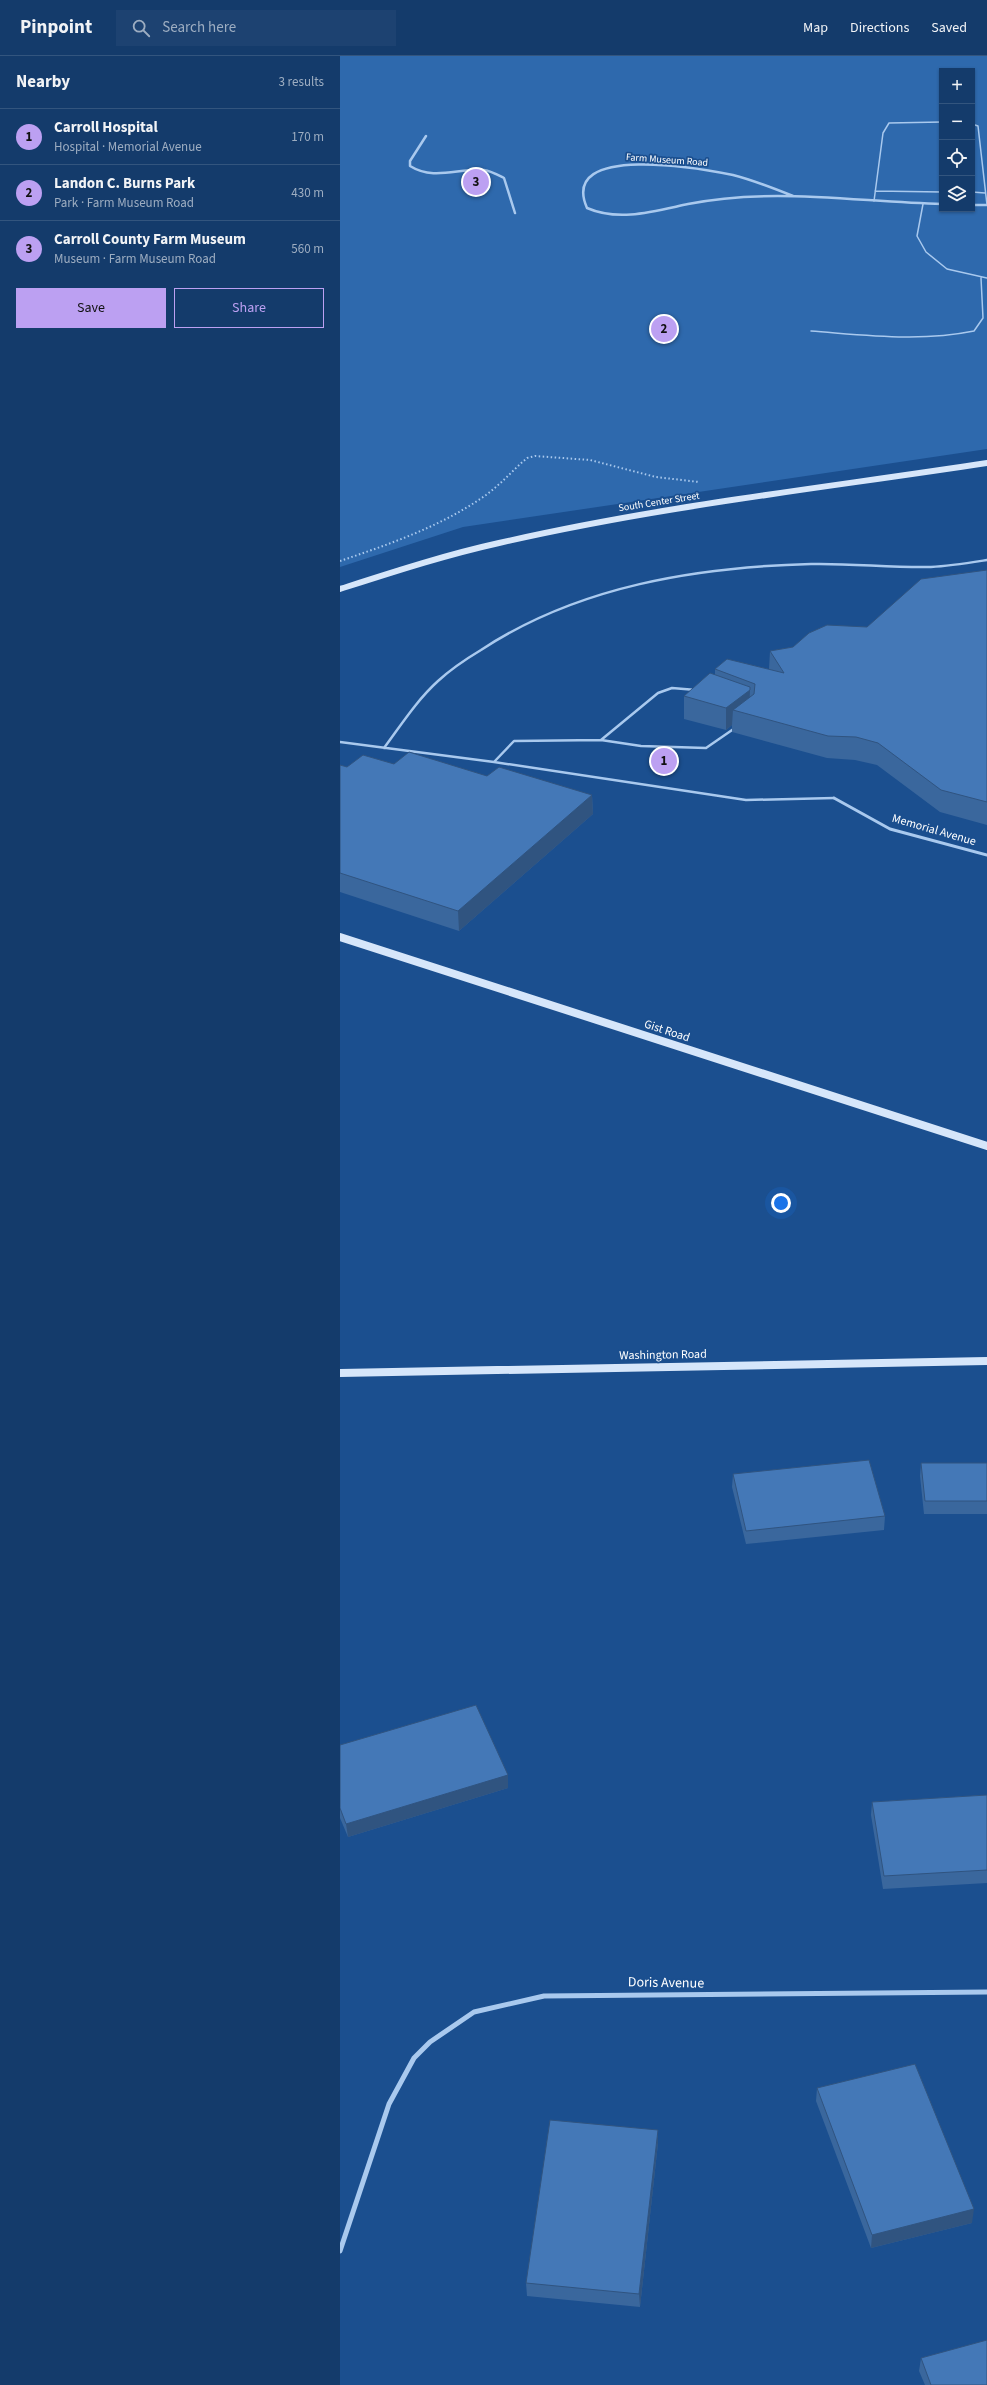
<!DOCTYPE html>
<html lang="en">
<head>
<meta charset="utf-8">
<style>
	body { margin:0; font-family:"Source Sans 3",sans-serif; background:#1d4271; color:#f1f3f6 }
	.controls { position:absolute; right:12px; top:12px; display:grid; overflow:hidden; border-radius:0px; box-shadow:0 1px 3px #0004 }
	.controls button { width:36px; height:36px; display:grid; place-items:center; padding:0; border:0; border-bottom:1px solid #33557e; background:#143b6b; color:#f1f3f6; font:20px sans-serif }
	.you { position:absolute; left:441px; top:1147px; width:14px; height:14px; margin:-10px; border:3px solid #fff; border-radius:50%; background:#1a73e8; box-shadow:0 0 0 6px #1a73e833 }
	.badge { display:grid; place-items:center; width:26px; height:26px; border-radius:50%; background:#bca0f2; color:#111; font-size:13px; font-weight:700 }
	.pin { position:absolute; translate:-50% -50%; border:2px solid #fff; box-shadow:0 1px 4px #0006 }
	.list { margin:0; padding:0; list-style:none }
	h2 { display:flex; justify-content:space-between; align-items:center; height:52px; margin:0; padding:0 16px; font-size:17px }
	h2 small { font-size:13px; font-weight:400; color:#9dadc1 }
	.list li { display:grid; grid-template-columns:26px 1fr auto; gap:12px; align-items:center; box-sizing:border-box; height:56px; padding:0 16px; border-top:1px solid #33557e }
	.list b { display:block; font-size:15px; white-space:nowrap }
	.list p { margin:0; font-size:13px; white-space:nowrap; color:#9dadc1 }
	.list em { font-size:13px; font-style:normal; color:#9dadc1 }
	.actions { display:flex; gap:8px; padding:12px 16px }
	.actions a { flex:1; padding:9px 0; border:1px solid #bca0f2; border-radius:0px; text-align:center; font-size:14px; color:#bca0f2 }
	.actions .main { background:#bca0f2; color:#111 }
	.icon { flex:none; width:22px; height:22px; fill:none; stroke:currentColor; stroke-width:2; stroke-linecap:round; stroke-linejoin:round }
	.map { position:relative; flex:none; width:647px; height:2329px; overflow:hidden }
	header { display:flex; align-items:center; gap:24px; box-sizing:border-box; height:56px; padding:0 20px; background:#143b6b; border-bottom:1px solid #33557e }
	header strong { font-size:19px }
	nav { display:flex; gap:22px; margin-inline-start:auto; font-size:14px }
	.search { width:280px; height:36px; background:#1d4271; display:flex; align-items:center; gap:10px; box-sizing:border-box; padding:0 14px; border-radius:0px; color:#9dadc1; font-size:15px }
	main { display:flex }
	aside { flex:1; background:#143b6b }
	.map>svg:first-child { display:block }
</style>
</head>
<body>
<header>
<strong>Pinpoint</strong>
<div class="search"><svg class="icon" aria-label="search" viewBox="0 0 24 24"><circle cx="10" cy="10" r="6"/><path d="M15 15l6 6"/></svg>Search here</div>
<nav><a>Map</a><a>Directions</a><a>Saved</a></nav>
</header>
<main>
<aside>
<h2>Nearby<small>3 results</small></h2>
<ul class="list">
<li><span class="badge">1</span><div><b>Carroll Hospital</b><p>Hospital · Memorial Avenue</p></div><em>170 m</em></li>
<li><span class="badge">2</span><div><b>Landon C. Burns Park</b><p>Park · Farm Museum Road</p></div><em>430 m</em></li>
<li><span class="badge">3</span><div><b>Carroll County Farm Museum</b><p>Museum · Farm Museum Road</p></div><em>560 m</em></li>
</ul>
<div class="actions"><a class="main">Save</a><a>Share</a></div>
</aside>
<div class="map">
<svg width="647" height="2329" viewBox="0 0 647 2329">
	<rect width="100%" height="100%" fill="#1b4f8f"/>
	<path fill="#2e69ad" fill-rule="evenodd" d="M 0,0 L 647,0 L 647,393 L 123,471 L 0,511 ZM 602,15 L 632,15 L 632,153 L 602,153 Z"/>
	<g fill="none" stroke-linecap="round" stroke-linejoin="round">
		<path stroke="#a9c9ee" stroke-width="2" stroke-dasharray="1.5 2.5" stroke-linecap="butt" d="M 0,505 C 50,488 102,470 146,439 C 161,428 173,414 187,402 L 195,400 L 250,404 L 316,421 L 359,426"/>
		<path stroke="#a9c9ee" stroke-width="1.5" d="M 632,68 L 638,70 L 647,149
			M 535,135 L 602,136
			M 632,136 L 645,137
			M 534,145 L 543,77 L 549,67 L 602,66
			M 583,148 L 577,180 L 586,196 L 607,213 L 647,222
			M 471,275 C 526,279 580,286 634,275 L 643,262 L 641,222"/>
		<path stroke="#a9c9ee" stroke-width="2.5" d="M 261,684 L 318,637 L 332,632 L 356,634
			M 0,686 L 154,706 L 406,744 L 494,742
			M 44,692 C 61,669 77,644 98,625 C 111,613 126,603 141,594 C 238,530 357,511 471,508 C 511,507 551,512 591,511 C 610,510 628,507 647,504
			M 154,706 L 174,685 L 261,684 L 301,690 L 366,692 L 395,672"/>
		<path stroke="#a9c9ee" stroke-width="2.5" d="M 86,80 L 70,105 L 70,110 C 94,125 118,112 144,114 C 151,115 158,119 164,122 L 175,157
			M 453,140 C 433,132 413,124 393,119 C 364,113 218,86 247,152 C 279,166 315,155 348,148 C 432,131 517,146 602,148
			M 632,149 L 647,149"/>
		<path stroke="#a9c9ee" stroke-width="3" d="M 494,742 L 550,773 L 647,799"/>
		<path stroke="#a9c9ee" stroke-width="5" d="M 0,2195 L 49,2048 L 74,2002 L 90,1986 L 134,1956 L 204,1940 L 647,1936"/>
		<path stroke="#d6e6fa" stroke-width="6" d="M 0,533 C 53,516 105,499 159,487 C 320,450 484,432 647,407"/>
		<path stroke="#d6e6fa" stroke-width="8" d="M 0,881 L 647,1090
			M 0,1317 L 647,1305"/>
	</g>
	<path fill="#3a679d" d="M 647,514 L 647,769 L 600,756 L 537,709 L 515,704 L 487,702 L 392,676 L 392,669 L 386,674 L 344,663 L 344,640 L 375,619 L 375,613 L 429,613 L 430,595 L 453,591 L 527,571 Z
		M 54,708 L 147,720 L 252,739 L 253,758 L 119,875 L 0,836 L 0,709 L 7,711 Z
		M 581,1407 L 647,1407 L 647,1458 L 584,1458 L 580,1420 Z
		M 393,1418 L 545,1460 L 544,1474 L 406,1488 L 392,1431 Z
		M 0,1689 L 168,1732 L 8,1781 L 0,1762 Z
		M 647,1739 L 647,1827 L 543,1833 L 531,1759 L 532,1746 Z
		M 477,2032 L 632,2167 L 531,2192 L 476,2045 Z
		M 318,2087 L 300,2251 L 187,2240 L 186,2227 Z
		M 581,2302 L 647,2329 L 585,2329 L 579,2315 Z"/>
	<path fill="#305480" d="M 410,634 L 409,657 L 393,654 L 392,669 L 386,674 L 386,652 Z
		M 252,739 L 253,758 L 119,875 L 118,855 Z
		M 168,1719 L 168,1732 L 8,1781 L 6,1768 Z
		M 318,2074 L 318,2087 L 300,2251 L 299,2238 Z
		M 634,2153 L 632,2167 L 531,2192 L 532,2179 Z"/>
	<path fill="#4478b7" stroke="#305480" d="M 647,514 L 647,746 L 601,734 L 538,687 L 516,681 L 488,680 L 393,654 L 414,638 L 415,628 L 375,613 L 387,603 L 444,617 L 430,595 L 453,591 L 469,577 L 487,569 L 527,571 L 581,523 Z
		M 370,617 L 410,631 L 410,634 L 386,652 L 344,640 Z
		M 69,696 L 147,720 L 159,711 L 252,739 L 118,855 L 0,817 L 0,709 L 7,711 L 23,699 L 54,708 Z
		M 529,1404 L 545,1460 L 406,1475 L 393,1418 Z
		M 581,1407 L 647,1407 L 647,1445 L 585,1445 Z
		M 136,1649 L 168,1719 L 6,1768 L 0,1752 L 0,1689 Z
		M 647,1739 L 647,1814 L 544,1820 L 532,1746 Z
		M 575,2008 L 634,2153 L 532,2179 L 477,2032 Z
		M 210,2064 L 318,2074 L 299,2238 L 186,2227 Z
		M 647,2284 L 647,2329 L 591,2329 L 581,2302 Z"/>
	<g text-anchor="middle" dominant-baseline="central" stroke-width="3.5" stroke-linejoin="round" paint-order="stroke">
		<g font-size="10" fill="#fff" stroke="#1b4f8f">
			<text transform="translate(327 104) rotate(4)">Farm Museum Road</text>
			<text transform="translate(319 446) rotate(-9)">South Center Street</text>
		</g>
		<g font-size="12" fill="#fff" stroke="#1b4f8f">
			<text transform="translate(594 774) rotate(16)">Memorial Avenue</text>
			<text transform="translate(327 975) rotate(18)">Gist Road</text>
			<text transform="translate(323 1299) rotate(-1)">Washington Road</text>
		</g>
		<g font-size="14" fill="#fff" stroke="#1b4f8f">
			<text transform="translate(326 1927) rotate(1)">Doris Avenue</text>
		</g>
	</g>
</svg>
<div class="controls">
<button>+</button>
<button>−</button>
<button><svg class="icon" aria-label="locate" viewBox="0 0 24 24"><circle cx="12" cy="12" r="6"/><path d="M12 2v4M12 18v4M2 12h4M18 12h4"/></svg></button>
<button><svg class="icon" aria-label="layers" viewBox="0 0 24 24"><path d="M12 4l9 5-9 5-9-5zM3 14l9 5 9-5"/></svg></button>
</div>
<div class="you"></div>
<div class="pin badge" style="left:324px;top:705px">1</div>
<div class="pin badge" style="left:324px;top:273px">2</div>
<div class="pin badge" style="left:136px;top:126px">3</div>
</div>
</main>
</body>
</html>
